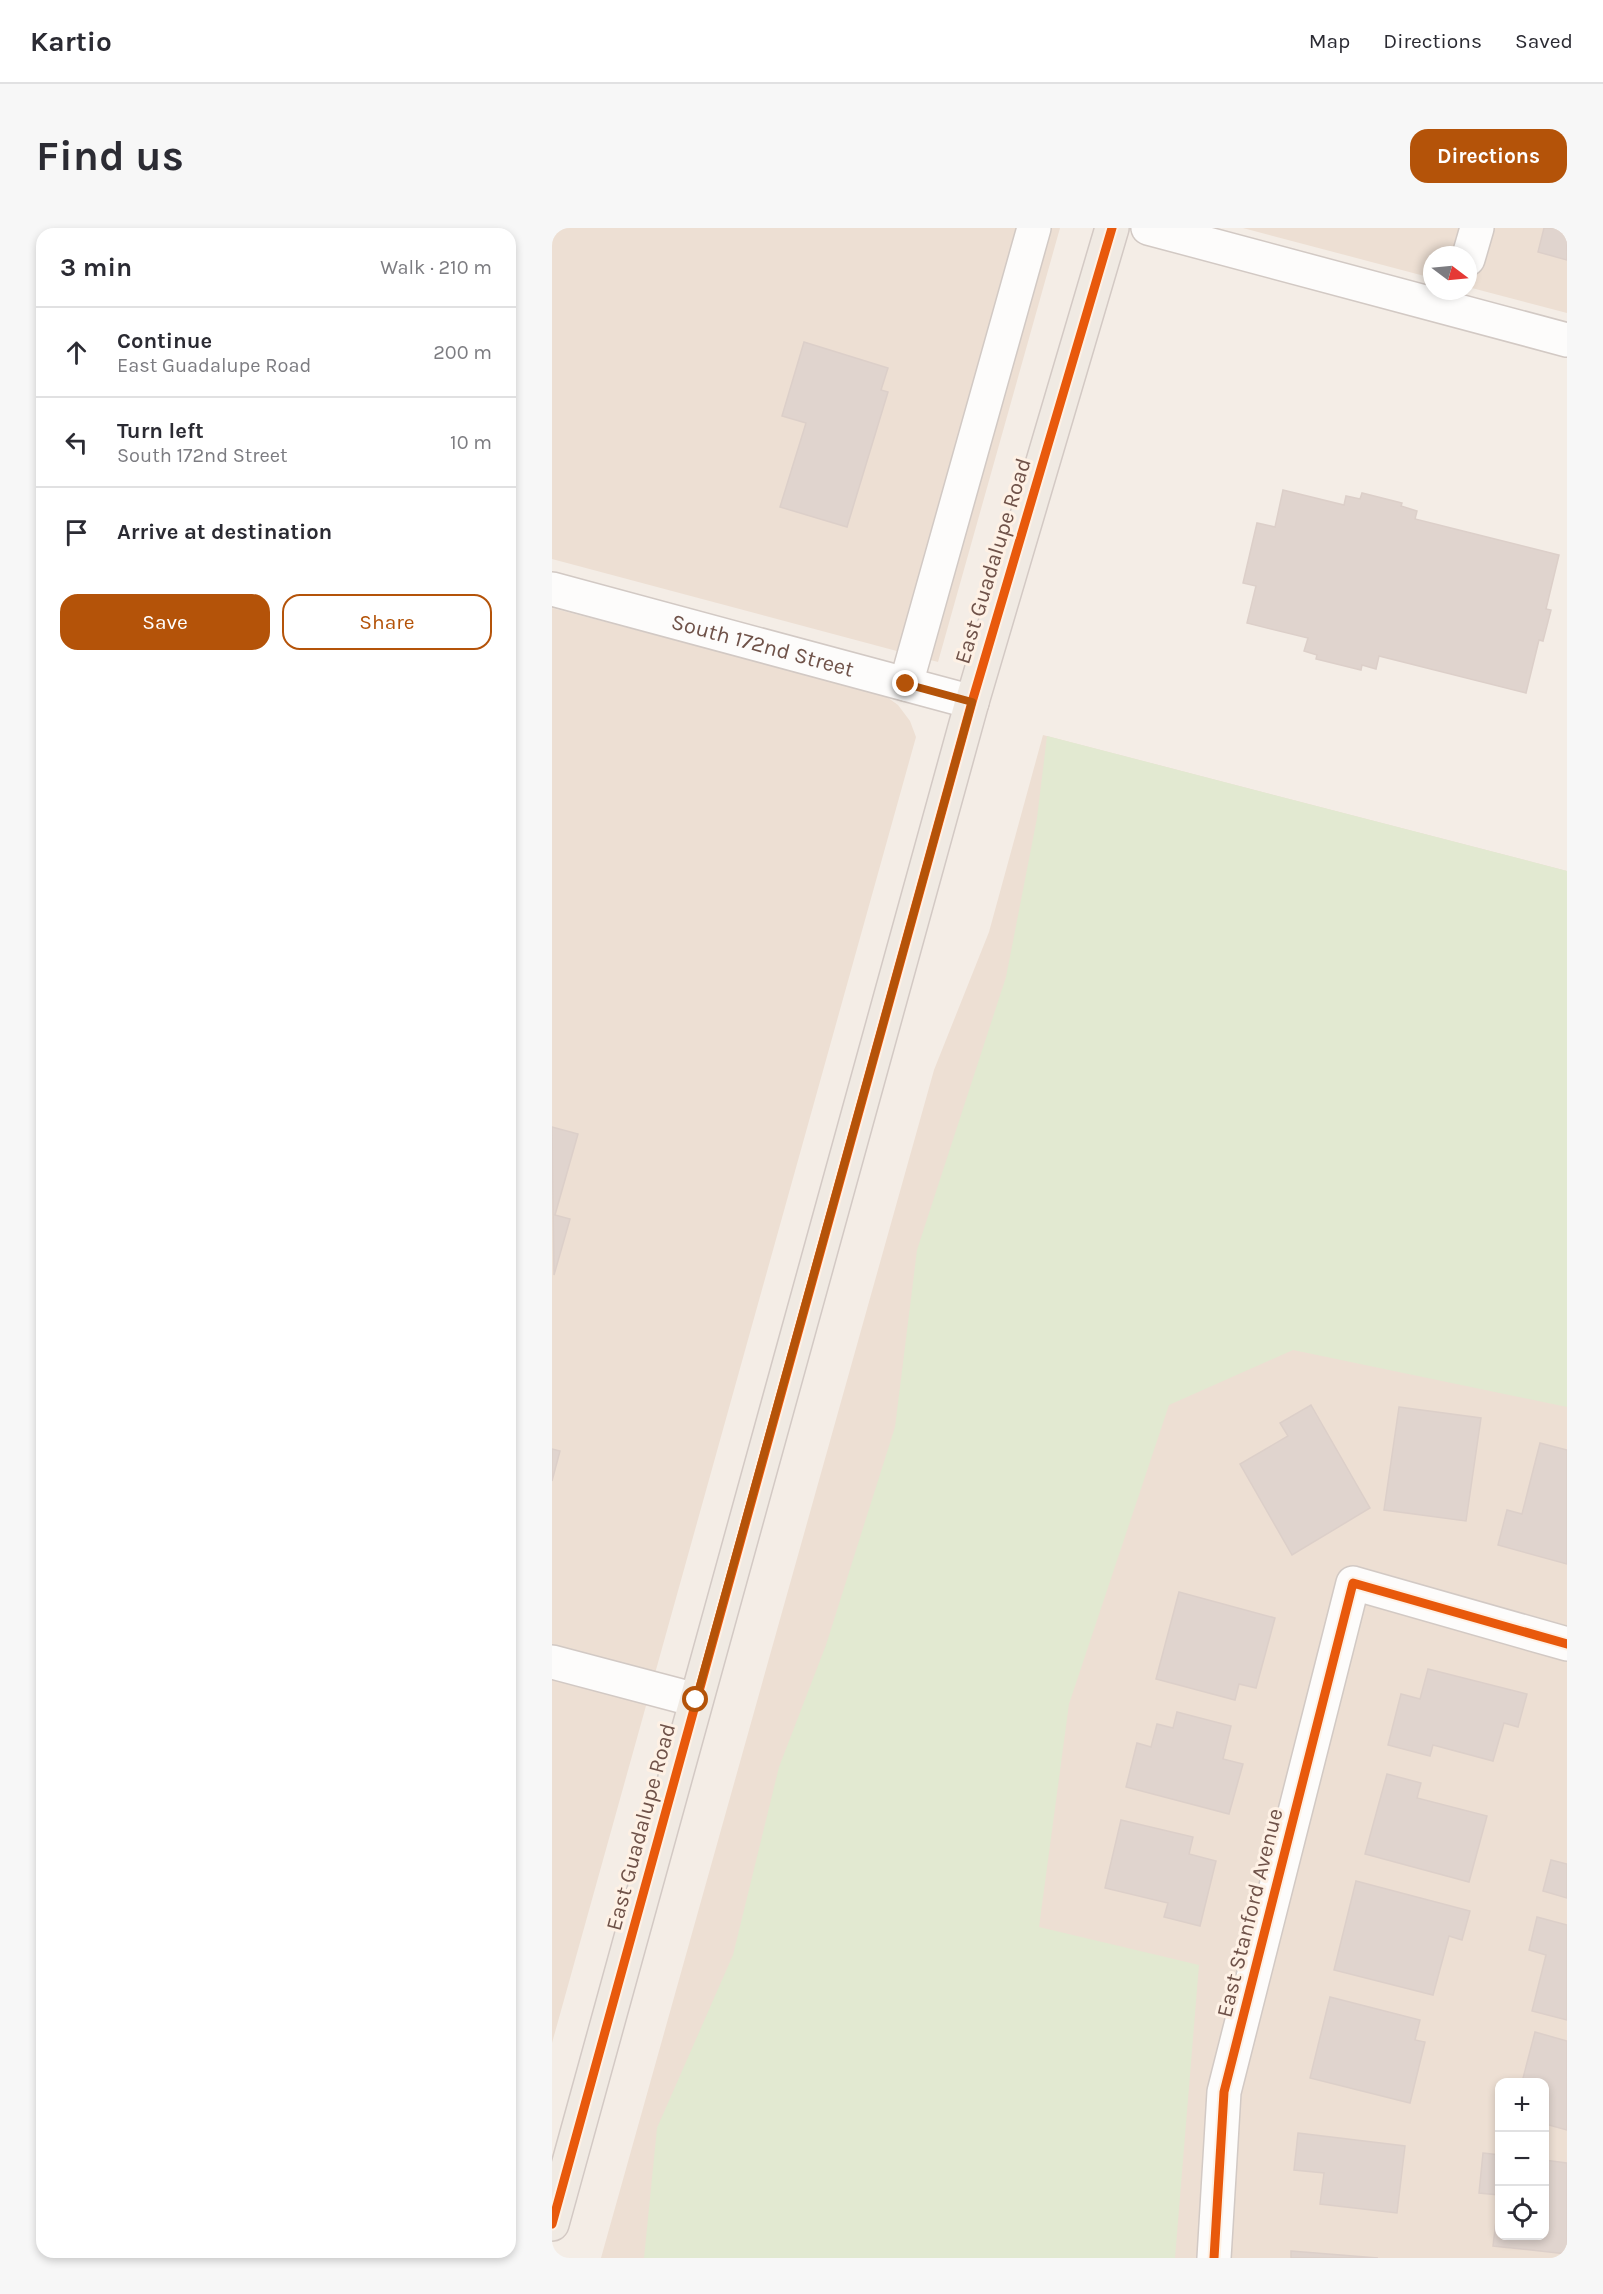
<!DOCTYPE html>
<html lang="en">
<head>
<meta charset="utf-8">
<style>
	body { margin:0; font-family:Karla,sans-serif; background:#f7f7f7; color:#2b2b33 }
	.controls { position:absolute; right:18px; bottom:18px; display:grid; overflow:hidden; border-radius:12px; box-shadow:0 3px 9px #0003 }
	.controls button { width:54px; height:54px; display:grid; place-items:center; padding:0; border:0; border-bottom:2px solid #e1e1e2; background:#fff; color:#2b2b33; font:30px sans-serif }
	.compass { position:absolute; left:871px; top:18px; width:54px; height:54px; border-radius:50%; background:#fff; box-shadow:0 3px 9px #0003; rotate:106deg }
	.stop { position:absolute; width:18px; height:18px; margin:-14px; border:4px solid #b45309; border-radius:50%; background:#fff }
	.stop.end { background:#b45309; border-color:#fff; box-shadow:0 2px 6px #0008 }
	.list { margin:0; padding:0; list-style:none }
	h2 { display:flex; justify-content:space-between; align-items:center; height:78px; margin:0; padding:0 24px; font-size:26px }
	h2 small { font-size:20px; font-weight:400; color:#7c7c81 }
	.list li { display:grid; grid-template-columns:39px 1fr auto; gap:18px; align-items:center; box-sizing:border-box; height:90px; padding:0 24px; border-top:2px solid #e1e1e2 }
	.list b { display:block; font-size:22px; white-space:nowrap }
	.list p { margin:0; font-size:20px; white-space:nowrap; color:#7c7c81 }
	.list em { font-size:20px; font-style:normal; color:#7c7c81 }
	.actions { display:flex; gap:12px; padding:18px 24px }
	.actions a { flex:1; padding:14px 0; border:2px solid #b45309; border-radius:18px; text-align:center; font-size:21px; color:#b45309 }
	.actions .main { background:#b45309; color:#fff }
	.icon { flex:none; width:33px; height:33px; fill:none; stroke:currentColor; stroke-width:2; stroke-linecap:round; stroke-linejoin:round }
	.map { position:relative; flex:none; width:1015px; height:2030px; overflow:hidden; border-radius:18px }
	header { display:flex; align-items:center; gap:36px; box-sizing:border-box; height:84px; padding:0 30px; background:#fff; border-bottom:2px solid #e1e1e2 }
	header strong { font-size:28px }
	nav { display:flex; gap:33px; margin-inline-start:auto; font-size:21px }
	.intro { display:flex; align-items:center; justify-content:space-between; box-sizing:border-box; height:144px; padding:0 36px }
	h1 { margin:0; font-size:42px }
	.button { padding:15px 27px; border-radius:18px; background:#b45309; color:#fff; font-size:21px; font-weight:700 }
	main { display:flex; gap:36px; padding:0 36px }
	aside { flex:1; background:#fff; border-radius:18px; box-shadow:0 3px 9px #0003 }
	.map>svg:first-child { display:block }
</style>
</head>
<body>
<header>
<strong>Kartio</strong>
<nav><a>Map</a><a>Directions</a><a>Saved</a></nav>
</header>
<div class="intro"><h1>Find us</h1><a class="button">Directions</a></div>
<main>
<aside>
<h2>3 min<small>Walk · 210 m</small></h2>
<ul class="list">
<li><svg class="icon" aria-label="ahead" viewBox="0 0 24 24"><path d="M12 20V5M6 11l6-6 6 6"/></svg><div><b>Continue</b><p>East Guadalupe Road</p></div><em>200 m</em></li>
<li><svg class="icon" aria-label="left" viewBox="0 0 24 24"><path d="M17 20v-9H6M10 6l-5 5 5 5"/></svg><div><b>Turn left</b><p>South 172nd Street</p></div><em>10 m</em></li>
<li><svg class="icon" aria-label="arrive" viewBox="0 0 24 24"><path d="M6 21V4h12l-3 4 3 4H6"/></svg><div><b>Arrive at destination</b></div></li>
</ul>
<div class="actions"><a class="main">Save</a><a>Share</a></div>
</aside>
<div class="map">
<svg width="1015" height="2030" viewBox="0 0 1015 2030">
	<rect width="100%" height="100%" fill="#f4ede6"/>
	<path fill="#eddfd3" fill-rule="evenodd" d="M 0,0 L 508,0 L 386,434 L 0,331 Z
		M 691,0 L 1015,0 L 1015,85 L 916,59 L 916,27 L 880,27 L 880,50 Z
		M 0,380 L 332,467 L 346,477 L 358,493 L 364,509 L 0,1815 Z
		M 491,507 L 1015,643 L 1015,2030 L 49,2030 L 382,842 L 437,704 ZM 948,1854 L 993,1854 L 993,2008 L 948,2008 Z"/>
	<path fill="#e2e9d1" d="M 495,508 L 1015,643 L 1015,1179 L 741,1122 L 617,1177 L 517,1476 L 487,1699 L 647,1737 L 623,2030 L 92,2030 L 105,1900 L 181,1727 L 227,1539 L 274,1417 L 343,1199 L 365,1022 L 454,749 L 485,590 Z"/>
	<path fill="#e0d4ce" stroke="#dccfc9" stroke-width="1.5" d="M 992,0 L 1015,0 L 1015,32 L 986,24 Z
		M 252,114 L 336,140 L 329,162 L 336,164 L 295,299 L 228,279 L 254,195 L 230,188 Z
		M 731,262 L 792,277 L 794,268 L 808,271 L 810,265 L 850,275 L 849,278 L 865,283 L 863,291 L 1007,327 L 994,381 L 999,382 L 991,413 L 987,412 L 974,465 L 827,428 L 824,441 L 810,437 L 809,442 L 764,431 L 765,427 L 752,423 L 756,410 L 695,395 L 704,358 L 691,355 L 705,295 L 723,299 Z
		M 0,899 L 26,906 L 3,987 L 18,991 L 2,1047 Z
		M 759,1177 L 818,1280 L 740,1327 L 688,1236 L 736,1208 L 728,1195 Z
		M 847,1179 L 929,1190 L 914,1293 L 832,1282 Z
		M 988,1215 L 1015,1222 L 1015,1336 L 946,1317 L 955,1282 L 970,1286 Z
		M 0,1221 L 8,1223 L 0,1253 Z
		M 627,1364 L 723,1390 L 704,1460 L 687,1456 L 683,1472 L 604,1451 Z
		M 876,1441 L 975,1466 L 966,1499 L 952,1495 L 941,1533 L 881,1517 L 878,1528 L 836,1517 L 849,1466 L 868,1471 Z
		M 625,1484 L 679,1498 L 671,1531 L 691,1536 L 677,1586 L 574,1559 L 585,1515 L 599,1519 L 605,1496 L 621,1500 Z
		M 835,1546 L 869,1555 L 865,1570 L 935,1588 L 917,1654 L 813,1626 Z
		M 569,1592 L 641,1609 L 637,1626 L 664,1633 L 648,1698 L 612,1689 L 616,1675 L 553,1660 Z
		M 999,1632 L 1015,1636 L 1015,1670 L 991,1663 Z
		M 804,1653 L 918,1683 L 910,1712 L 897,1708 L 881,1767 L 782,1742 Z
		M 985,1689 L 1015,1697 L 1015,1792 L 980,1783 L 994,1727 L 977,1722 Z
		M 778,1769 L 868,1792 L 863,1812 L 873,1814 L 858,1875 L 758,1850 Z
		M 983,1804 L 1015,1813 L 1015,1902 L 993,1896 L 993,1854 L 970,1854 Z
		M 746,1905 L 853,1918 L 845,1985 L 768,1976 L 772,1945 L 742,1942 Z
		M 931,1925 L 948,1927 L 948,2008 L 993,2008 L 993,1932 L 1015,1935 L 1015,2026 L 941,2018 L 947,1967 L 927,1965 Z
		M 739,2023 L 826,2030 L 739,2030 Z"/>
	<g fill="none" stroke-linecap="round" stroke-linejoin="round">
		<g stroke="#d2c9c4" stroke-width="36">
			<g id="minor">
				<path d="M 596,0 L 1015,112"/>
				<path d="M 916,31 L 925,0"/>
				<path id="s1" d="M 0,361 L 420,474"/>
				<path d="M 354,456 L 482,0"/>
				<path d="M 0,1434 L 144,1472"/>
				<path d="M 662,2030 L 672,1864 L 801,1355 L 1015,1416"/>
			</g>
		</g>
		<g stroke="#d3c9c4" stroke-width="36">
			<path id="major" d="M 0,1996 L 420,474 L 560,0"/>
		</g>
		<use href="#minor" stroke="#fdfcfb" stroke-width="33"/>
		<use href="#major" stroke="#f0eae3" stroke-width="33"/>
		<g stroke="#fef1e5" stroke-width="13">
			<path id="cycleway" d="M 0,1996 L 420,474 L 560,0
				M 662,2030 L 672,1864 L 801,1355 L 1015,1416"/>
		</g>
		<use href="#cycleway" stroke="#e8590c" stroke-width="9"/>
	</g>
	<g fill="none" stroke-linecap="round" stroke-linejoin="round">
		<path stroke="#b45309" stroke-width="8" d="M 144,1472 L 420,474 L 354,456"/>
	</g>
	<g text-anchor="middle" dominant-baseline="central" stroke-width="6" stroke-linejoin="round" paint-order="stroke">
		<g font-size="22" fill="#6f5249" stroke="#fef1e5">
			<text transform="translate(441 333) rotate(-73)">East Guadalupe Road</text>
			<text stroke="none"><textPath href="#s1" startOffset="218">South 172nd Street</textPath></text>
			<text transform="translate(89 1599) rotate(-75)">East Guadalupe Road</text>
			<text transform="translate(698 1685) rotate(-76)">East Stanford Avenue</text>
		</g>
	</g>
</svg>
<div class="controls">
<button>+</button>
<button>−</button>
<button><svg class="icon" aria-label="locate" viewBox="0 0 24 24"><circle cx="12" cy="12" r="6"/><path d="M12 2v4M12 18v4M2 12h4M18 12h4"/></svg></button>
</div>
<svg class="compass" viewBox="-18 -18 36 36"><path d="M0-13l5 13h-10z" fill="#e53935"/><path d="M0 13l5-13h-10z" fill="#7c7c81"/></svg>
<div class="stop" style="left:144px;top:1472px"></div>
<div class="stop end" style="left:354px;top:456px"></div>
</div>
</main>
</body>
</html>
